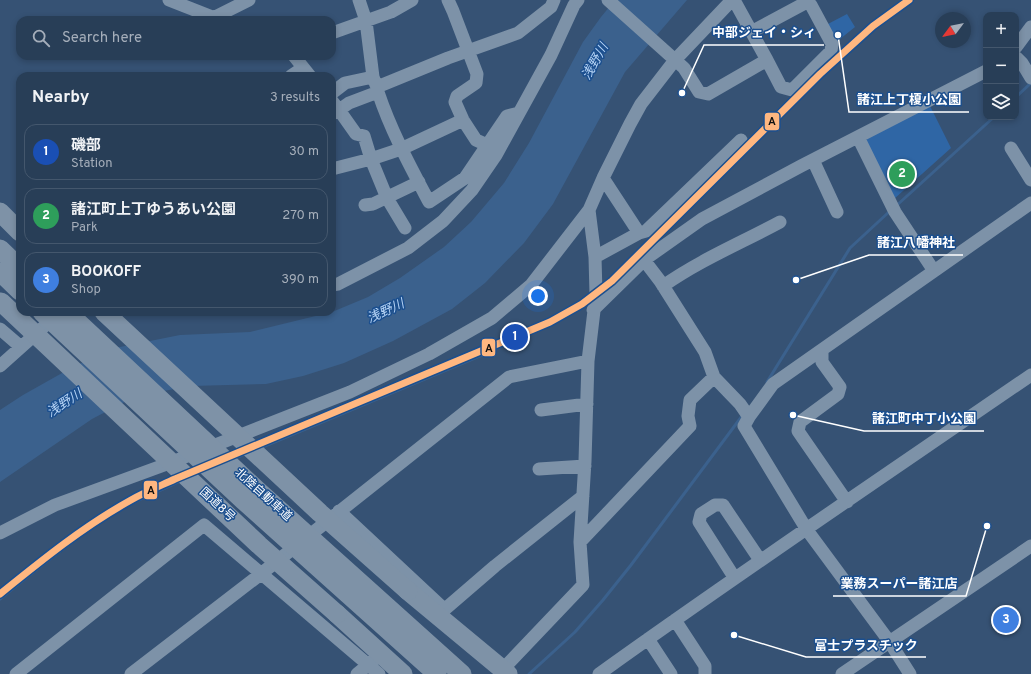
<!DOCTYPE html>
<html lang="en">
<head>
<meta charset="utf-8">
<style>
	body { margin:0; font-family:Overpass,"Noto Sans JP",sans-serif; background:#344961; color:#f1f3f6 }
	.controls { position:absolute; right:12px; top:12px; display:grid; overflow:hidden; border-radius:8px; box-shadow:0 2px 6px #0003 }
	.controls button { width:36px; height:36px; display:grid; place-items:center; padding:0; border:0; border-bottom:1px solid #44576d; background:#283e57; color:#f1f3f6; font:20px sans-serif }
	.compass { position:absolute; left:935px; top:12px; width:36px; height:36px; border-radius:50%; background:#283e57; box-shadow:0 2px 6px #0003; rotate:238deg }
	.you { position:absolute; left:538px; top:296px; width:14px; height:14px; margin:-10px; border:3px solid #fff; border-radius:50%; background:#1a73e8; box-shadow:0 0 0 6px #1a73e833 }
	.badge { display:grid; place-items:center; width:26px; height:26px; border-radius:50%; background:#b9c2ce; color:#fff; font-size:13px; font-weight:700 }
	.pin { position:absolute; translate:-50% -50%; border:2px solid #fff; box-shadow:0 1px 4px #0006 }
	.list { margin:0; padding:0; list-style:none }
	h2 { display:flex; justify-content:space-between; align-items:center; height:52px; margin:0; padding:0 16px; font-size:17px }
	h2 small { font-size:13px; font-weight:400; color:#a5aeba }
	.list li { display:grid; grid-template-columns:26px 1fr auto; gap:12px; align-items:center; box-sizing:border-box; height:56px; margin:0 8px 8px; padding:0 8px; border:1px solid #44576d; border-radius:12px }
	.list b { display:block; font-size:15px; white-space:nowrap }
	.list p { margin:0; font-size:13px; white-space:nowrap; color:#a5aeba }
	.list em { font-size:13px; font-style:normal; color:#a5aeba }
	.icon { flex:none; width:22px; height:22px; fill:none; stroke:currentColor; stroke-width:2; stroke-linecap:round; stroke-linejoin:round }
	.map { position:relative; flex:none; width:1031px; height:674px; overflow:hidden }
	.search { position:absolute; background:#283e57; box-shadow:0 2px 6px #0003; left:16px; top:16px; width:320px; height:44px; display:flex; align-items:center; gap:10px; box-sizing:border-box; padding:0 14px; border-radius:12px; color:#a5aeba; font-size:15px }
	.panel { position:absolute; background:#283e57; box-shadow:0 2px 6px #0003; left:16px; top:72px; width:320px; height:244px; border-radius:12px }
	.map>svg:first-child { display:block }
</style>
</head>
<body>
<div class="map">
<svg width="1031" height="674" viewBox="0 0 1031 674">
	<rect width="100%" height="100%" fill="#365274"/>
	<path fill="#2f66a5" d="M 847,14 L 855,27 L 835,43 L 826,25 Z
		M 930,106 L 951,148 L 894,199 L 865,142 L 867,138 Z"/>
	<path fill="#3b618d" d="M 615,0 L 687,0 L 625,72 L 553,204 L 524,243 L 485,283 L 452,309 L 393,341 L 344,363 L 303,376 L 266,384 L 191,386 L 136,396 L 92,419 L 0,482 L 0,410 L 23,395 L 71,368 L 110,349 L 180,335 L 250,332 L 332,312 L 368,297 L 400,278 L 444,247 L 471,222 L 504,183 L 529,143 L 583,42 L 601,17 Z"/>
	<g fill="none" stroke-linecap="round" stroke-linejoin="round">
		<path stroke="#3b618d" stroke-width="3" d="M 1016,97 L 1031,83
			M 896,206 L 994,117
			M 767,382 L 850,248 L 890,211
			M 260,448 L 482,355
			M 234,459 L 245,454
			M 0,599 C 39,567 79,534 123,508 C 141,498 161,490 181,481
			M 529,674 L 575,632 L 603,600 L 631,565 L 742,416"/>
		<path stroke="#7d92a8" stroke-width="13" d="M 169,0 L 220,20
			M 359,0 L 366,21 L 373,77
			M 448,0 L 453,11 L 477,74 L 476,83 L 457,96 L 455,102 L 463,120 L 476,140 L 487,145
			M 608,0 L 684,68 L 699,92 L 708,94 L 767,60 L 781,87 L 792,90 L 831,51 L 832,44 L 811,5 L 807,2 L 753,31
			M 734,0 L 767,60
			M 215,17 L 249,0
			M 332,33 L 391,12 L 412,0
			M 1016,47 L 1031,27
			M 294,56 L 310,76
			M 1016,57 L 1022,63 L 1031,78
			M 291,76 L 303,68
			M 378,92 C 391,131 410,166 429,202 L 465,178 L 507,116 L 519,113
			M 332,93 L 345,83 L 373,77 L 376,85
			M 332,101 L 339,110 L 349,103 L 378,92 L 377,87 L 448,58 L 518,33 L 551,7 L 554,0
			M 332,114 L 339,110 L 356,134 L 364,136 L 371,159 L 387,198 L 405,228
			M 858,137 L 895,212 L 934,271
			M 1011,148 L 1031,180
			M 813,160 L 837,212
			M 332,169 L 371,159 L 401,149 L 463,120
			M 365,205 L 373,204 L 419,182
			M 639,233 L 646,231 L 741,140
			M 595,257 L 639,233 L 603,178
			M 644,260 L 660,281 L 705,352 L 714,377 L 740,404 L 749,417 L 744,426 L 807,530 L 889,641 L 910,674
			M 332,285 L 338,284 L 408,248 L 443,221 L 472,190 L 496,155 L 551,55 L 574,5 L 578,0
			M 663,286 C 700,260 741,243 780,222
			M 593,310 L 644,260 L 702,219 L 801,166 L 986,71
			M 0,329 L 21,347
			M 822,351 L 822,362 L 840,387 L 838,394 L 800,422 L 798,431 L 847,502
			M 0,366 L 57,315
			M 541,410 L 587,404
			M 749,417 L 773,384 L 1031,203
			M 539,469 L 585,466
			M 339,511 L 444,609
			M 0,533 L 55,505 L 167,464 L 350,392 L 429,354 L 492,318 L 531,285 L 589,210 L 603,178 L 630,124 L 641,104 L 675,60 L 732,0
			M 580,542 L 690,426 L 688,416 L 690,400 L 714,377
			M 734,577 L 699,522 L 701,514 L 715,505 L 723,505 L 760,560
			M 437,616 L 495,566 L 583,496
			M 675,620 L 705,666 L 705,674
			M 648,639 L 671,674
			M 502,670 L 583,585 L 580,542 L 585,461 L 588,361 L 596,294 L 595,257 L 589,210
			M 16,674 L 204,525 L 379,674
			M 131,674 L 262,573 L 509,377 L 588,361
			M 357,674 L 374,660
			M 599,674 C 741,572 887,474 1031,375
			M 842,674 L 1031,546"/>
		<path stroke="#7e92a7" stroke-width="19" d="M 0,212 L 20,232
			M 0,249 L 20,268
			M 0,272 L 20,291
			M 408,591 L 508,674
			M 337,614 L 403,674"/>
		<path stroke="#7e92a7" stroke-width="19" d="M 1,302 L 259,545 L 337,614
			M 42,312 L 244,501 L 437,674
			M 67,312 L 256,489 L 462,674
			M 104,312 L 320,513 L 408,591"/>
		<g stroke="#1b4f8f" stroke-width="10">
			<path id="rail-1" d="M 0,594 C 42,560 84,526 131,500 C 145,492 160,486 175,479 L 550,322 L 582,304 L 612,281 L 820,74 L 873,26 L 909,0"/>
		</g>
		<use href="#rail-1" stroke="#ffb780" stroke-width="7"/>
	</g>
	<g text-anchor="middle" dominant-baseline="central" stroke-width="3" stroke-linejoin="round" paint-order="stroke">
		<g font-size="12" fill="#fff" stroke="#1b4f8f">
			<text transform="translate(263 495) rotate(42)">北陸自動車道</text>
			<text transform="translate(217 505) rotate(43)">国道8号</text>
		</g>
		<g font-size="13" font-style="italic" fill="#b5d3f5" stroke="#1b4f8f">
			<text transform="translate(596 62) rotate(-60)">浅野川</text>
			<text transform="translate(386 312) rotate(-25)">浅野川</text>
			<text transform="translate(65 404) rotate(-33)">浅野川</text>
		</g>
	</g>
	<path fill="none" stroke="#fff" stroke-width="1.5" d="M682 93L704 45H824M838 35L849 112H969M796 280L869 255H963M793 415L864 431H984M987 526L966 596H833M734 635L806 657H926"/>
	<g fill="#fff" stroke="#1b4f8f" stroke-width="1.5">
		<circle cx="682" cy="93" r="4"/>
		<circle cx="838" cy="35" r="4"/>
		<circle cx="796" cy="280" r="4"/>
		<circle cx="793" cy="415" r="4"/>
		<circle cx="987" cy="526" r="4"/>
		<circle cx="734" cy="635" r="4"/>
	</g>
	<g font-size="13" text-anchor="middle" font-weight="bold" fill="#fff" stroke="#1b4f8f" stroke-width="3" stroke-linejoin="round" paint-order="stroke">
		<text x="764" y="37">中部ジェイ・シィ</text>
		<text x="909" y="104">諸江上丁榎小公園</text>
		<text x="916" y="247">諸江八幡神社</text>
		<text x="924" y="423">諸江町中丁小公園</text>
		<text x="899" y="588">業務スーパー諸江店</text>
		<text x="866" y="650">富士プラスチック</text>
	</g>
	<g stroke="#1b4f8f" stroke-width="1.5">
		<rect x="764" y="112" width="16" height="19" rx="4" fill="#ffb780"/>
		<rect x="481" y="338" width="15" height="19" rx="4" fill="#ffb780"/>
		<rect x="143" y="480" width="15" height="20" rx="4" fill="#ffb780"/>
	</g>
	<g font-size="11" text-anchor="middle" font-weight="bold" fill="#111">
		<text x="772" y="125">A</text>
		<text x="489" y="352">A</text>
		<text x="151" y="494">A</text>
	</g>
</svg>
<div class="controls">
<button>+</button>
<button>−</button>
<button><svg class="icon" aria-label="layers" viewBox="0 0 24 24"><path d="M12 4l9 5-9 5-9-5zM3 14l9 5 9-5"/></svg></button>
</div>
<svg class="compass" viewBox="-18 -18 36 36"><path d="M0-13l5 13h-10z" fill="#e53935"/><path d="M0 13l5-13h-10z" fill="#a5aeba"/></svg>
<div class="you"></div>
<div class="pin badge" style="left:515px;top:337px;background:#1a4fb4">1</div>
<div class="pin badge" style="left:902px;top:174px;background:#2e9e5b">2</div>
<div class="pin badge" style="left:1006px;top:620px;background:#3f7fe0">3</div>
<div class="search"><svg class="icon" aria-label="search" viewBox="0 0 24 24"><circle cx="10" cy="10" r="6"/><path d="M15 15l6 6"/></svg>Search here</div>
<section class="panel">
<h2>Nearby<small>3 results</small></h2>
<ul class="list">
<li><span class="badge" style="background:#1a4fb4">1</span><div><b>磯部</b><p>Station</p></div><em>30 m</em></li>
<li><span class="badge" style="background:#2e9e5b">2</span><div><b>諸江町上丁ゆうあい公園</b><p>Park</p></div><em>270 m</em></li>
<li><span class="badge" style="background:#3f7fe0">3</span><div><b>BOOKOFF</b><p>Shop</p></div><em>390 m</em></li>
</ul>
</section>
</div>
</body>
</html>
